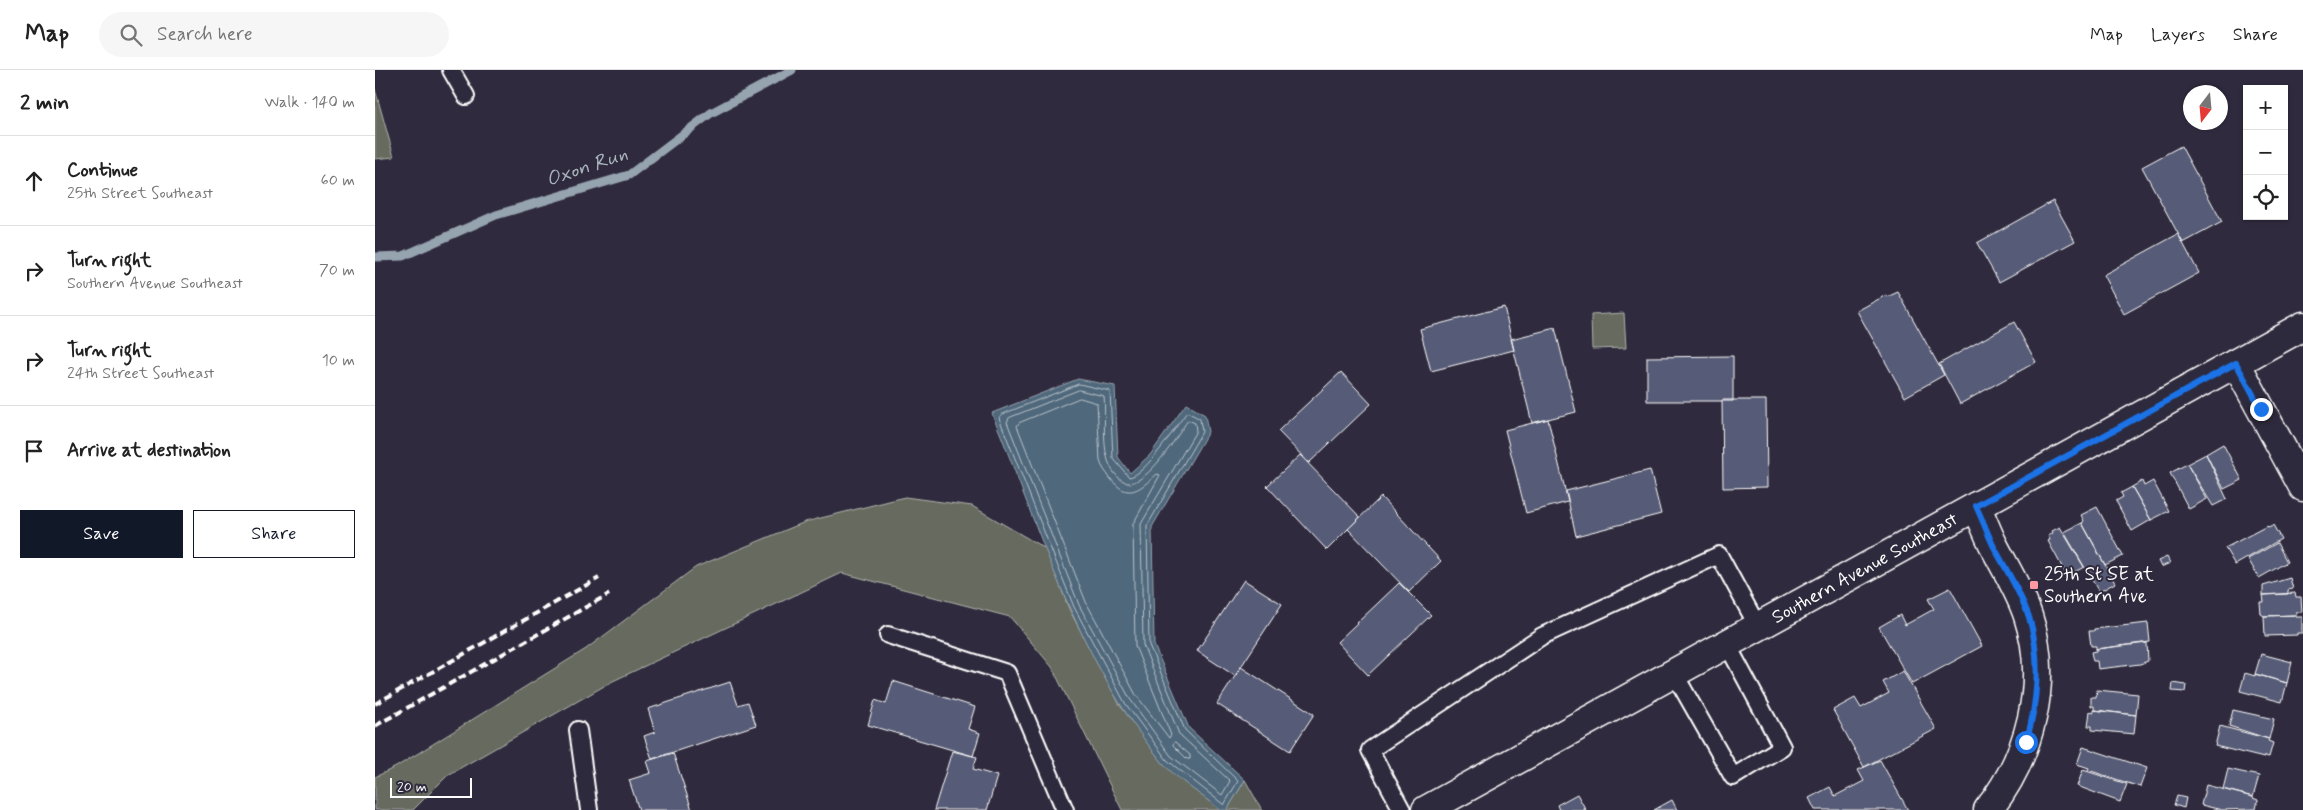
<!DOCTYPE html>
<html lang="en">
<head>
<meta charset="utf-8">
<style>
	body { margin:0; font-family:Mynerve,sans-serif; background:#f6f6f6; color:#222 }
	.controls { position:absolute; right:15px; top:15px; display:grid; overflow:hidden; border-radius:0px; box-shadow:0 1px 4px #0004 }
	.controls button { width:45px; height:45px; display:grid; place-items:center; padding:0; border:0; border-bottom:1px solid #e0e0e0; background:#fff; color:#222; font:25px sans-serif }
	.compass { position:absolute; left:1808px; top:15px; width:45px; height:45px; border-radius:50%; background:#fff; box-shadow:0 1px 4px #0004; rotate:196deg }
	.scale { position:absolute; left:15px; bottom:12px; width:82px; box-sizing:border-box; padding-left:5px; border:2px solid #fff; border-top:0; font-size:14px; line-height:18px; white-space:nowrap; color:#fff; -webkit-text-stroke:4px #2f2a3d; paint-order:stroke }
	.stop { position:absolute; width:15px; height:15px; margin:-11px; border:4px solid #1a73e8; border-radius:50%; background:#fff }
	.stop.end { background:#1a73e8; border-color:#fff; box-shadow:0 1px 5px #0008 }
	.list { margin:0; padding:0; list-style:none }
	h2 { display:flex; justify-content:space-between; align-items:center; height:65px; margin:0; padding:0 20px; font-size:21px }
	h2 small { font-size:16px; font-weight:400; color:#767676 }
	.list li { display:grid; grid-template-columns:32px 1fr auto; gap:15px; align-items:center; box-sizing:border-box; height:90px; padding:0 20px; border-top:1px solid #e0e0e0 }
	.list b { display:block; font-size:19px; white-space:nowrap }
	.list p { margin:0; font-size:16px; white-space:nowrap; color:#767676 }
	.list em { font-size:16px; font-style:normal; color:#767676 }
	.actions { display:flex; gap:10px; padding:15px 20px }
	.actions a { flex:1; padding:11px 0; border:1px solid #111827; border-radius:0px; text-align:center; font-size:18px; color:#111827 }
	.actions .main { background:#111827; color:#fff }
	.icon { flex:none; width:28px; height:28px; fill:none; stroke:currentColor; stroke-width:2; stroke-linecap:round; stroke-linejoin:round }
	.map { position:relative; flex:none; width:1928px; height:740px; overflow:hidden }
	header { display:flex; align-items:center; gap:30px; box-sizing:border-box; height:70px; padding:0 25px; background:#fff; border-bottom:1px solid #e0e0e0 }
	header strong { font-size:24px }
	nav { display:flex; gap:28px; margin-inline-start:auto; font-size:18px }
	.search { width:350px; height:45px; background:#f6f6f6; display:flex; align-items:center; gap:12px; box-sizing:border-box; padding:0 18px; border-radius:28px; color:#767676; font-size:19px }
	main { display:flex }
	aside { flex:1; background:#fff }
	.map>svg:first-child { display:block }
</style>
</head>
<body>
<header>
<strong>Map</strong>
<div class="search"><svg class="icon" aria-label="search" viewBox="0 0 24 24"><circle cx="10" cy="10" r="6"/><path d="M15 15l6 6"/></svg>Search here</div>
<nav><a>Map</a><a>Layers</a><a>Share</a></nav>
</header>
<main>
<aside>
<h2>2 min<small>Walk · 140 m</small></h2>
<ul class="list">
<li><svg class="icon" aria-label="ahead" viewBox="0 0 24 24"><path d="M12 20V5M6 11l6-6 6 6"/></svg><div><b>Continue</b><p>25th Street Southeast</p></div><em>60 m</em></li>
<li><svg class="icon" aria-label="right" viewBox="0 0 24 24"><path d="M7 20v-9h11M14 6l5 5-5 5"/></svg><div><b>Turn right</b><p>Southern Avenue Southeast</p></div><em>70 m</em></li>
<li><svg class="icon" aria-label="right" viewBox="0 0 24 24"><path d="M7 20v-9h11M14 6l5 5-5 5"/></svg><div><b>Turn right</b><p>24th Street Southeast</p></div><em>10 m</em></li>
<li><svg class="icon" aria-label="arrive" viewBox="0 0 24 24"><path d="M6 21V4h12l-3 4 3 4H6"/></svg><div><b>Arrive at destination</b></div></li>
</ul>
<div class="actions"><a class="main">Save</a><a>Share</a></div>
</aside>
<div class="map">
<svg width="1928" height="740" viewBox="0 0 1928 740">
	<rect width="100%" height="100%" fill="#2f2a3d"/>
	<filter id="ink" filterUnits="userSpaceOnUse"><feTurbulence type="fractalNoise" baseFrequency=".02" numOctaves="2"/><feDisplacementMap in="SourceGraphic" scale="10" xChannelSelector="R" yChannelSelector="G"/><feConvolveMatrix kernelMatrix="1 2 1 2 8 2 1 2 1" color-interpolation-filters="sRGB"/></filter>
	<g filter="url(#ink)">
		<path fill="#666b5e" stroke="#b2b5ae" d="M 0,19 L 19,87 L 0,89 Z
			M 1249,243 L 1251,278 L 1217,279 L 1216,245 Z
			M 530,427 L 597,436 L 671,479 L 694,539 L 745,635 L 788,693 L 845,740 L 747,740 L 677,597 L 635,547 L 467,503 L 238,611 L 73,705 L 38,740 L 0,740 L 0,707 L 21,697 L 211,579 L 321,497 L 430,452 Z
			M 870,710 L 887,740 L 852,740 Z"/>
		<path fill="#50687b" stroke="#96a4b0" d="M 703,309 L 740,316 L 743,387 L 755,403 L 775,385 L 811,334 L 830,345 L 833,362 L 777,457 L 779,575 L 814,658 L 870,710 L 852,740 L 845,740 C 827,725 801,709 787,692 C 704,593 665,461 617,343 Z"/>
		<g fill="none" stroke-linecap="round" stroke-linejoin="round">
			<path stroke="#b9c3ca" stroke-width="1" d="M 704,314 L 735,321 L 738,388 L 754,407 C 770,406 801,356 812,342 L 825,349 L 827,362 L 772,456 L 774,575 L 810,660 L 863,711 L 849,735 L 792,690 L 750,633 L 699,537 L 624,348 L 626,345 Z
				M 704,320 L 729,326 C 732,353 721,399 752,413 C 773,415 802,366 813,350 L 820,353 L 821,361 L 766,454 L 768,575 L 804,664 L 855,711 L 847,725 L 796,686 L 755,629 L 704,535 L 632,352 L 634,348 Z
				M 705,328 L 722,333 L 725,391 C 727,398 731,402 735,408 C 753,431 764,420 782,404 L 785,405 L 758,454 L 760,576 L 796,665 L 794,668 L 761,625 L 711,532 L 642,356 L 644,353 Z
				M 800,672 L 815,685 L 815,689 L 812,689 L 798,675 Z"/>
			<path stroke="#96a4b0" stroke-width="9" d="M 0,187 L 28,186 L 121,145 L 254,105 L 336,43 L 417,0"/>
		</g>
		<path fill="#575b77" stroke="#fff" d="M 1806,76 L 1847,152 L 1808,173 L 1767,97 Z
			M 1678,131 L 1700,171 L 1624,212 L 1602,173 Z
			M 1803,164 L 1824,203 L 1749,244 L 1728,205 Z
			M 1523,222 L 1569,305 L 1530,327 L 1482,241 L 1511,225 L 1512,227 Z
			M 1129,237 L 1139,280 L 1056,301 L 1045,259 Z
			M 1639,252 L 1661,292 L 1585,334 L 1564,294 Z
			M 1180,258 L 1201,342 L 1157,353 L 1136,269 Z
			M 1358,286 L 1358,331 L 1272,331 L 1272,287 Z
			M 966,302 L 996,334 L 934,393 L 903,361 Z
			M 1347,330 L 1391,330 L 1392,417 L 1348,418 Z
			M 1173,349 L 1193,432 L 1151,443 L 1130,360 Z
			M 1848,374 L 1867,410 L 1849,419 L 1831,384 Z
			M 1831,384 L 1852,429 L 1838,436 L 1812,394 Z
			M 925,385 L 985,447 L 952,480 L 892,416 Z
			M 1812,394 L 1832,429 L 1814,439 L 1795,403 Z
			M 1275,400 L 1286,444 L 1201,466 L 1191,421 Z
			M 1767,411 L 1769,416 L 1778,411 L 1794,441 L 1776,450 L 1757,417 Z
			M 1757,417 L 1776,450 L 1757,461 L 1741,431 L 1748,427 L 1746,423 Z
			M 1006,427 L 1066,491 L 1034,522 L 973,459 Z
			M 1722,437 L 1748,486 L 1730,495 L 1707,453 L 1709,451 L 1706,445 Z
			M 1707,453 L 1740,513 L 1724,522 L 1689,462 Z
			M 1898,455 L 1906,469 L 1860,495 L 1850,478 L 1892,456 L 1893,457 Z
			M 1685,457 L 1709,497 L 1692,506 L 1673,471 L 1675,470 L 1673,466 L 1678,463 L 1677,461 Z
			M 1902,473 L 1912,492 L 1884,508 L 1873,489 Z
			M 1792,487 L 1795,493 L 1786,497 L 1783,491 Z
			M 1915,508 L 1918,519 L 1913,520 L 1913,524 L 1888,525 L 1888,516 Z
			M 869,510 L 907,534 L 860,606 L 822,581 Z
			M 1024,513 L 1056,545 L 993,605 L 962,572 Z
			M 1575,518 L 1607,576 L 1537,614 L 1504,557 L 1525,545 L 1530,555 L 1559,539 L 1553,529 Z
			M 1920,523 L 1921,527 L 1926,527 L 1927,542 L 1921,542 L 1921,545 L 1889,546 L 1886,544 L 1885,532 L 1889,532 L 1888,525 Z
			M 1921,545 L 1921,547 L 1927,547 L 1927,563 L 1922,563 L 1922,565 L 1890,566 L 1889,546 Z
			M 1773,553 L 1775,572 L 1721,579 L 1721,576 L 1716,576 L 1714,561 L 1719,561 L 1719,559 Z
			M 1772,573 L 1773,591 L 1765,594 L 1723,599 L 1722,591 L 1718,591 L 1716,582 L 1721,581 L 1721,579 Z
			M 1886,584 L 1917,592 L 1912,613 L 1880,604 Z
			M 866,597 L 939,644 L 915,681 L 842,634 Z
			M 1528,601 L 1561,659 L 1489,697 L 1458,640 L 1480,628 L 1486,638 L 1514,623 L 1508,612 Z
			M 1870,603 L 1880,606 L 1880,604 L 1912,613 L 1907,632 L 1865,621 Z
			M 518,611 L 600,637 L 593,659 L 605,663 L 598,686 L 493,655 L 500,630 L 511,634 Z
			M 355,612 L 363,635 L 373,632 L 381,655 L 277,689 L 269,666 L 280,662 L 273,639 Z
			M 1798,613 L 1811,615 L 1810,622 L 1797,621 Z
			M 1722,620 L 1763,624 L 1761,645 L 1719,640 L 1719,636 L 1716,636 L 1716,627 L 1721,627 Z
			M 1719,640 L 1761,645 L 1759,664 L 1717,660 L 1717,656 L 1713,656 L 1715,641 L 1719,642 Z
			M 1858,640 L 1899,649 L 1894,669 L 1854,656 Z
			M 1845,656 L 1894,669 L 1893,671 L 1898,673 L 1894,687 L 1889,686 L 1889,688 L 1840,676 Z
			M 1708,677 L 1772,698 L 1765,717 L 1713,700 L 1714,698 L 1702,694 Z
			M 577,681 L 602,687 L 598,699 L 622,706 L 612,740 L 559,740 Z
			M 298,683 L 317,740 L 264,740 L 254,710 L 276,703 L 272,691 Z
			M 1505,690 L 1533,740 L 1440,740 L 1434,728 L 1455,717 L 1460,726 L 1489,711 L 1483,700 Z
			M 1853,699 L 1884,706 L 1878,727 L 1848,719 Z
			M 1708,700 L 1752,714 L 1745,732 L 1702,716 Z
			M 1831,715 L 1878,727 L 1878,728 L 1883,730 L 1881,739 L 1847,740 L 1826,735 Z
			M 1202,724 L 1211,740 L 1184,740 L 1182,735 Z
			M 1802,726 L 1811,728 L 1809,738 L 1799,735 Z
			M 1297,730 L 1302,740 L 1279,740 Z"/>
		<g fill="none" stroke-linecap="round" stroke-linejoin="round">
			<g stroke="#fff" stroke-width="20">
				<path id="service" d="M 76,0 L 91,26
					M 513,565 L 632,603 L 690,740
					M 1299,603 L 1358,707 L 1407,677 L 1352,574
					M 203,660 L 214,740
					M 1027,740 L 995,680 L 1167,566 L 1344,485 L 1383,557"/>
			</g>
			<g stroke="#fff" stroke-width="31">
				<path id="minor" d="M 1861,293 L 1928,417
					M 1601,436 C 1607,448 1612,462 1618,474 C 1630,498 1645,521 1653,546 C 1675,612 1655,687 1613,740"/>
			</g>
			<g stroke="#fff" stroke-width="31">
				<g id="secondary">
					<path id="s1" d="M 1051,740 L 1928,256"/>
				</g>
			</g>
			<use href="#service" stroke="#2f2a3d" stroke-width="16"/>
			<use href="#minor" stroke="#2f2a3d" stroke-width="28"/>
			<use href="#secondary" stroke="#2f2a3d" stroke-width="28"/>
			<path stroke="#fff" stroke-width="4" stroke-dasharray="8 4" stroke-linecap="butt" d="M 0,634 L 224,508
				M 0,656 L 234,524"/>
		</g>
	</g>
	<g fill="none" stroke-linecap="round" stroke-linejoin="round" filter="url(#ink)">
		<path stroke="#1a73e8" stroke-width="6" d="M 1651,672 C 1663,633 1666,586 1654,547 C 1645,521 1630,498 1618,475 C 1612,462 1607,449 1601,436 L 1861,293 L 1886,339"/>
	</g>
	<rect fill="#ff9aa2" stroke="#2f2a3d" stroke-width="2" x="1654" y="510" width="10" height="10" rx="2.5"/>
	<g text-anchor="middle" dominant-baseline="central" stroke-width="4" stroke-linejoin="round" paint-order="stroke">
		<g font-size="19" fill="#fff" stroke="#2f2a3d">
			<text stroke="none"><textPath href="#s1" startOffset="501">Southern Avenue Southeast</textPath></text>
		</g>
		<g font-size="19" fill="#fff" stroke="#2f2a3d" text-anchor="start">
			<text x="1669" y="504">25th St SE at<tspan x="1669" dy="22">Southern Ave</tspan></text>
		</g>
		<g font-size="20" font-style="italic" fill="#a8b4bd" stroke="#2f2a3d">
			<text transform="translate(212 97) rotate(-19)">Oxon Run</text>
		</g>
	</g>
</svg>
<div class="controls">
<button>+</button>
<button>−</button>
<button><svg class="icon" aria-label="locate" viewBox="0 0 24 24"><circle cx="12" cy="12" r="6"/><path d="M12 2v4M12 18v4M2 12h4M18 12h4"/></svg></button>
</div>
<svg class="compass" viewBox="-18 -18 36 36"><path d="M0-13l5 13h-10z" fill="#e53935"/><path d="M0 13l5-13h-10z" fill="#767676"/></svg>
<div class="scale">20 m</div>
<div class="stop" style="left:1651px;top:672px"></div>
<div class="stop end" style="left:1886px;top:339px"></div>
</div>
</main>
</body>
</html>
